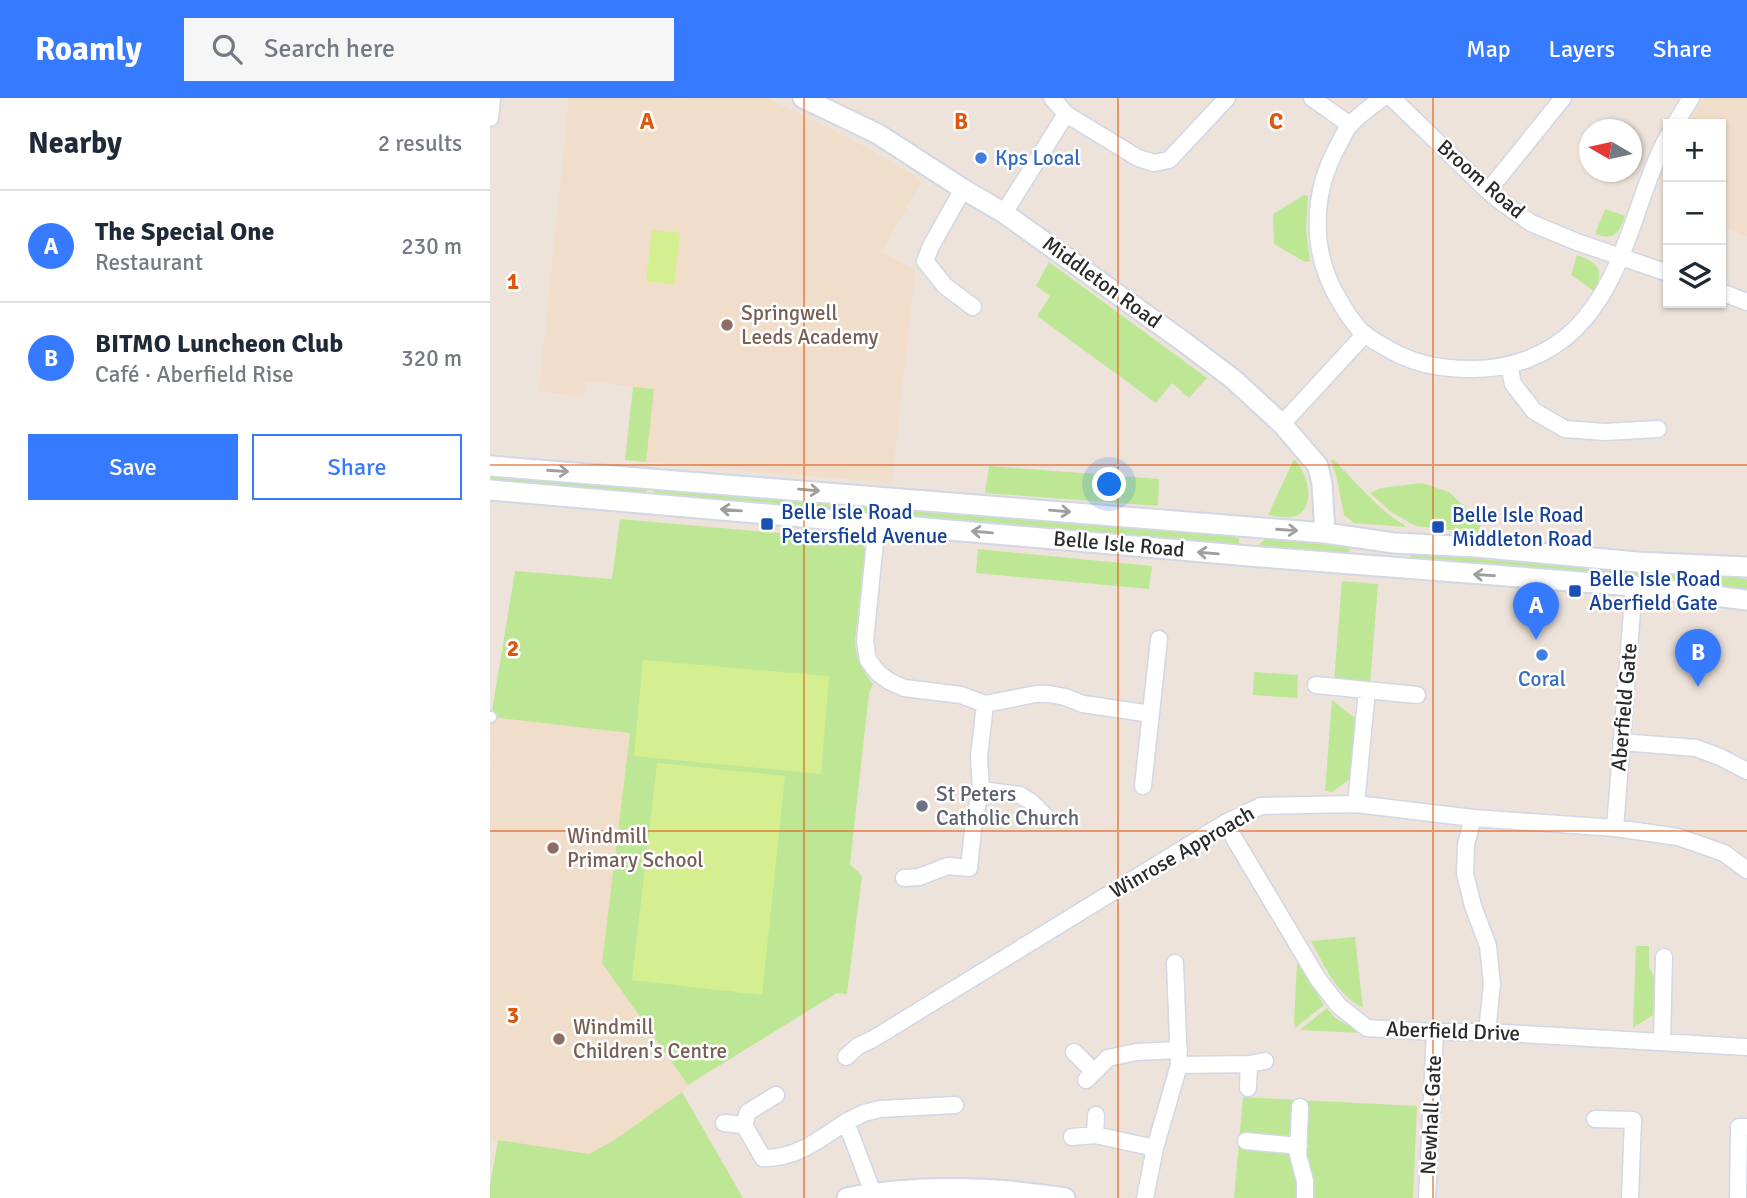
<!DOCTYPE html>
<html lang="en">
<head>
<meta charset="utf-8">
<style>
	body { margin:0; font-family:Signika,sans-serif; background:#f6f6f7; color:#1f2937 }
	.controls { position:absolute; right:21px; top:21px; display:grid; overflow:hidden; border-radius:0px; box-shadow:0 2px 5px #0004 }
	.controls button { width:63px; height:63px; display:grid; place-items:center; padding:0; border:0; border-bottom:2px solid #e0e1e3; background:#fff; color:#1f2937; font:35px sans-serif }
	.compass { position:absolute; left:1089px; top:21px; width:63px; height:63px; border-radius:50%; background:#fff; box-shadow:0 2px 5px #0004; rotate:279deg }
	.you { position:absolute; left:620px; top:387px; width:24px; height:24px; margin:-18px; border:5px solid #fff; border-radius:50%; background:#1a73e8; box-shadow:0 0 0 10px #1a73e833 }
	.badge { display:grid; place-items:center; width:46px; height:46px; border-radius:50%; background:#367aff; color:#fff; font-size:23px; font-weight:700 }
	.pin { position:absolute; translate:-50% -58px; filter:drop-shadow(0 2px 4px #0008) }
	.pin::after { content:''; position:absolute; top:37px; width:24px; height:21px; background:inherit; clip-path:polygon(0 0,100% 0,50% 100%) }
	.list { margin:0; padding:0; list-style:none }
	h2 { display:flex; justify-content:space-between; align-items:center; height:91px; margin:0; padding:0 28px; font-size:30px }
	h2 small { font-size:23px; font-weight:400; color:#747a83 }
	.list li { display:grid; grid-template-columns:46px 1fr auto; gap:21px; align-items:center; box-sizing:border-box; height:112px; padding:0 28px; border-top:2px solid #e0e1e3 }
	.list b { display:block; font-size:26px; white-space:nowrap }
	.list p { margin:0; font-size:23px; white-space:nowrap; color:#747a83 }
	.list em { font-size:23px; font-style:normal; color:#747a83 }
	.actions { display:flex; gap:14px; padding:21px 28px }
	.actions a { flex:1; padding:16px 0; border:2px solid #367aff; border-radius:0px; text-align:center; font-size:24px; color:#367aff }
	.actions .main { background:#367aff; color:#fff }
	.icon { flex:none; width:38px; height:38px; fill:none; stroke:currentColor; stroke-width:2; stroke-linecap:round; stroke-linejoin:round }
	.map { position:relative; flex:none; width:1257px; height:1100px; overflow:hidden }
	header { display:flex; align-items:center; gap:42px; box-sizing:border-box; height:98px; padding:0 35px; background:#367aff; color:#fff }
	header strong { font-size:33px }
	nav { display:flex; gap:38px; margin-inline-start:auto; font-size:24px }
	.search { width:490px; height:63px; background:#f6f6f7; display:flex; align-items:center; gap:18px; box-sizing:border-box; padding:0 24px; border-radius:0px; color:#747a83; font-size:26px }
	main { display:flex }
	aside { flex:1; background:#fff }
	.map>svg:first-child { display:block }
</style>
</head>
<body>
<header>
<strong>Roamly</strong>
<div class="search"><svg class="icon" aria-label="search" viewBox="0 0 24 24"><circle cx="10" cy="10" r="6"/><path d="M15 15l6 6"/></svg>Search here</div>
<nav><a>Map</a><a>Layers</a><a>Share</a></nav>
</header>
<main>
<aside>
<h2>Nearby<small>2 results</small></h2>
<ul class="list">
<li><span class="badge">A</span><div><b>The Special One</b><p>Restaurant</p></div><em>230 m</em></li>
<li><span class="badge">B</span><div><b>BITMO Luncheon Club</b><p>Café · Aberfield Rise</p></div><em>320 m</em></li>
</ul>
<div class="actions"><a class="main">Save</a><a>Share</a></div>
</aside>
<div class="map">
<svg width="1257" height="1100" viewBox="0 0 1257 1100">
	<rect width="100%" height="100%" fill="#ede3db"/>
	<path fill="#f0deca" d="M 79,0 L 277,0 L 363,42 L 432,82 L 392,154 L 425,172 L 402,385 L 156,364 L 163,291 L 96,283 L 93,299 L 49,293 Z
		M 1214,0 L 1257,0 L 1257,138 L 1231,129 L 1231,26 L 1198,26 Z
		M 1,619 L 140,635 L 112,865 L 198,987 L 192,994 L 123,1043 L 99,1056 L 0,1041 Z"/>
	<path fill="#bde795" d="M 814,97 L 818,98 L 816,131 L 820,163 L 815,164 L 784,146 L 783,116 Z
		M 1115,111 L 1135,118 C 1129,135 1125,143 1105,136 Z
		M 1087,157 C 1107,164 1116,172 1104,193 L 1081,177 Z
		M 559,164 L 717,280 L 699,300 L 682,285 L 666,305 L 547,218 L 560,198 L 546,188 Z
		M 143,289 L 164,291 L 156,364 L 135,362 Z
		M 804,361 C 818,374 829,414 801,419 C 794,420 785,418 778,417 Z
		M 843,361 C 862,380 892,416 915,427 L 915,429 L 864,425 L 854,417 L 846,377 L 841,363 Z
		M 499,368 L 669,381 L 668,408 L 495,395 Z
		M 0,374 L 154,388 L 157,394 L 156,397 L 0,387 Z
		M 932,385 L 959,394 L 991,424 L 988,435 L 926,428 L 901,414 L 880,395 L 891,390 Z
		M 164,390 L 393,409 L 397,412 L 396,417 L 392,419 L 163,398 Z
		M 409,409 L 746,438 L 749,441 L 749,449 L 404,419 L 404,412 Z
		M 130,421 L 367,442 L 372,443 L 375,452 L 365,543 C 366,560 372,573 383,586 L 379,595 L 360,766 L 372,778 L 357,896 L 347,895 L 198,987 L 112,865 L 140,635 L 1,619 L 25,473 L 122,481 Z
		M 776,441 L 860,448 L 858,461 L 771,452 L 770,445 Z
		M 488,451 L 662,468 L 659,491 L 486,475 Z
		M 922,453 L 1257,481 L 1257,495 L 920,466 Z
		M 852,483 L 888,486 L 880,586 L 844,583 Z
		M 764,574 L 808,577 L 807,600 L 763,597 Z
		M 842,602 L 865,620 L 860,681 L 842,694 L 835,693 Z
		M 865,839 L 873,910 C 845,895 836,870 821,843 Z
		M 1146,848 L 1159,848 L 1159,869 L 1166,882 L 1163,917 L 1143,930 Z
		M 807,866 L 809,866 L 834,907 L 805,930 L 804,923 Z
		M 837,910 L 845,920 L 870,934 L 870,935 L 810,932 Z
		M 192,994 L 253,1100 L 0,1100 L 0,1087 L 8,1042 L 99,1056 L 123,1043 Z
		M 753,999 L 927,1008 L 923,1100 L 744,1100 Z"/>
	<path fill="#d5ef90" d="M 162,132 L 190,135 L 184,187 L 156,183 Z
		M 153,562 L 339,578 L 331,676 L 144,658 Z
		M 167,665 L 295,678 L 272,897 L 142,882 Z"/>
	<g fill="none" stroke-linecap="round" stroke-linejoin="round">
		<g stroke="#d1d7e4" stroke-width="14">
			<path id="pedestrian" d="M 0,619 L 1,619"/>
		</g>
		<g stroke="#d1d7e4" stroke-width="19">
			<path id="minor" d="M 562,0 L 576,16 L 648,60 L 664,65 L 679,62 L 737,0
				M 822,0 L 860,27
				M 892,0 C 881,9 868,17 859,28 C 855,33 852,40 849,46 C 821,95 820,154 849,202 C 856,214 864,227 874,236 C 878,239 883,242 888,245 C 919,265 946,271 983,271 C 1020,271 1057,258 1084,232 C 1137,181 1144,101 1178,38
				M 902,0 L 998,93 L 1014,106 L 1041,125 L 1087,144 L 1178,175
				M 0,20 L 2,0
				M 1185,26 L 1201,0
				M 473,91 L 441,148 L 435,163 L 455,188 L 483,209
				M 998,93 L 1073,0
				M 514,115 L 576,16
				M 1231,194 L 1257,204
				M 1019,267 L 1023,286 L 1044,313 L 1075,331 L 1115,334 L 1168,331
				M 792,326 L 875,236
				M 387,424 L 375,543 L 378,562 L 388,575 L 399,583 L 414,590 L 471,597 L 495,606 L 546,596 L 559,596 L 575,599 L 593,606 L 661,616
				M 826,587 L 927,597
				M 1131,644 L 1206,650 L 1230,659 L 1257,673
				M 653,688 L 669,541
				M 491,692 L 530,697 L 540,703 L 558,721
				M 866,706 L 877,592
				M 983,720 L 976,746 L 975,776 L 983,808 L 998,848 L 1002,886 L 997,934
				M 735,725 L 828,881 L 849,908 L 877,930 L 945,934 L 997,934 L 1257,949
				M 1125,730 L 1144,488
				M 414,780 L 429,779 L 458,768 L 479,770 L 484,722 L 491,692 L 489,659 L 495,606
				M 1172,944 L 1174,859
				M 584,954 L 603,973
				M 356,959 L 368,948 L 383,941 L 735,725 L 771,708 L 866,706 L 983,720 L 1125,730 L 1188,739 L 1234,755 L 1257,772
				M 689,967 L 759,966 L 775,963
				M 596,982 L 618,960 L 646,954 L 689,952
				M 758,990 L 759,966
				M 286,997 L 258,1014 L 254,1027 L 273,1060 C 306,1061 330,1041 356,1024 L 383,1095
				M 810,1009 L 808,1057 L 815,1083 L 815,1100
				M 1105,1021 L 1143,1022 L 1140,1100
				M 356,1024 L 374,1015 L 390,1011 L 465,1007
				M 234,1025 L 254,1027
				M 605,1037 L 606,1017
				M 582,1039 L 605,1037 L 665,1050
				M 756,1043 L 809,1048
				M 655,1100 L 665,1050 L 689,967 L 685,865
				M 937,1100 L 945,934
				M 1248,1100 L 1249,1029 L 1257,1029"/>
		</g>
		<g stroke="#d1d7e4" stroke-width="23">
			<path id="tertiary" d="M 313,0 L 388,36 L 473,91 L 514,115 L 694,244 L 743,281 L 792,326 L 828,368 L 832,386 L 835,435
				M 0,368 L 835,435 L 904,445 L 986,449 L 1147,464 L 1257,469
				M 0,392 L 759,458 L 1144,488 L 1257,502
				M 357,1100 C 373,1096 390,1095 406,1093 C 463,1088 519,1091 575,1100"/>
		</g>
		<use href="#pedestrian" stroke="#fff" stroke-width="10"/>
		<use href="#minor" stroke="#fff" stroke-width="16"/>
		<use href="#tertiary" stroke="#fff" stroke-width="19"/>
	</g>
	<defs><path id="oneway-shaft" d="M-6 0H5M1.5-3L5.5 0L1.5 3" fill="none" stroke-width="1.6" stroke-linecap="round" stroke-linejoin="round" transform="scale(1.75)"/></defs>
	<g stroke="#9f9f9f">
		<use href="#oneway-shaft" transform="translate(68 373) rotate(4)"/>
		<use href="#oneway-shaft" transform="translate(319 392) rotate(5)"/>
		<use href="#oneway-shaft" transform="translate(241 412) rotate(-175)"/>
		<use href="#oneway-shaft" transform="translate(570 413) rotate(5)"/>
		<use href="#oneway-shaft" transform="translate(797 432) rotate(4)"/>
		<use href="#oneway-shaft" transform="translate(492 434) rotate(-175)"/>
		<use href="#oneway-shaft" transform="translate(718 455) rotate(-175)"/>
		<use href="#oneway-shaft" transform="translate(994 477) rotate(-176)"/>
	</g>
	<path fill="none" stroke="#de570e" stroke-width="2" stroke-opacity="0.55" d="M 314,0 L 314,1100M 628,0 L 628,1100M 943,0 L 943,1100M 0,367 L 1257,367M 0,733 L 1257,733"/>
	<g fill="#3f7fe0" stroke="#fff" stroke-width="2.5">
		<circle cx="491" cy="60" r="7"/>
		<circle cx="1052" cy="557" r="7"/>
	</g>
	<g fill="#8d6e63" stroke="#fff" stroke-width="2.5">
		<circle cx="237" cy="227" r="7"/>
		<circle cx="63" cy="750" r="7"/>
		<circle cx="69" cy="941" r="7"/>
	</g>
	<g fill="#1a4fb4" stroke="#fff" stroke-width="2.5">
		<rect x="270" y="419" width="14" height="14" rx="3.5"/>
		<rect x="941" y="422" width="14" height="14" rx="3.5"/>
		<rect x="1078" y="486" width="14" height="14" rx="3.5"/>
	</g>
	<circle fill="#6b7280" stroke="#fff" stroke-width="2.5" cx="432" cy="708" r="7"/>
	<g text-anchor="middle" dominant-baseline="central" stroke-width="5" stroke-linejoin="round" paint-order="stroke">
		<g font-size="21" fill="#366cbe" stroke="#fff" text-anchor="start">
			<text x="505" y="60">Kps Local</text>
			<text x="1052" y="581" text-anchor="middle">Coral</text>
		</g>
		<g font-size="21" fill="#2a2a2a" stroke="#fff">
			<text transform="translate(991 81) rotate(41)">Broom Road</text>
			<text transform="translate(612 184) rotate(36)">Middleton Road</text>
			<text transform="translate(629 446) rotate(5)">Belle Isle Road</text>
			<text transform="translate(1134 609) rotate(-85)">Aberfield Gate</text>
			<text transform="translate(692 754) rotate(-30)">Winrose Approach</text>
			<text transform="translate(963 933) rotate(2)">Aberfield Drive</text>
			<text transform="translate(941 1017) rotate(-87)">Newhall Gate</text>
		</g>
		<g font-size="21" fill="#785e54" stroke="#fff" text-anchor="start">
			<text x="251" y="215">Springwell<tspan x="251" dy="24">Leeds Academy</tspan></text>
			<text x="77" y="738">Windmill<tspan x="77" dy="24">Primary School</tspan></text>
			<text x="83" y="929">Windmill<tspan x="83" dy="24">Children's Centre</tspan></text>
		</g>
		<g font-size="21" fill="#164399" stroke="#fff" text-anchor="start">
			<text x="291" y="414">Belle Isle Road<tspan x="291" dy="24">Petersfield Avenue</tspan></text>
			<text x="962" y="417">Belle Isle Road<tspan x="962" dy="24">Middleton Road</tspan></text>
			<text x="1099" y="481">Belle Isle Road<tspan x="1099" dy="24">Aberfield Gate</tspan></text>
		</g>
		<g font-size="21" fill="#5b616d" stroke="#fff" text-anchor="start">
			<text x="446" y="696">St Peters<tspan x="446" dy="24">Catholic Church</tspan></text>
		</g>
	</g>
	<g font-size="23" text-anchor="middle" font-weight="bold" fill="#de570e" stroke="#fff" stroke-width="5" stroke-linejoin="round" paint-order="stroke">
		<text x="157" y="31">A</text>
		<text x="471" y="31">B</text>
		<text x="786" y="31">C</text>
		<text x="23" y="191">1</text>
		<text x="23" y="558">2</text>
		<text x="23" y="925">3</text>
	</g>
</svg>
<div class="controls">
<button>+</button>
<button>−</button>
<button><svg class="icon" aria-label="layers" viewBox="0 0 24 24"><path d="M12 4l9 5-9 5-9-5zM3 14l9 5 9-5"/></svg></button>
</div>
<svg class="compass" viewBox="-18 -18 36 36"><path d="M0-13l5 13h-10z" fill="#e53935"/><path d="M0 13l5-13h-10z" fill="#747a83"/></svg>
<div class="you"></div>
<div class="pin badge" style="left:1046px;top:542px">A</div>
<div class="pin badge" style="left:1208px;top:589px">B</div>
</div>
</main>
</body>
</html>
